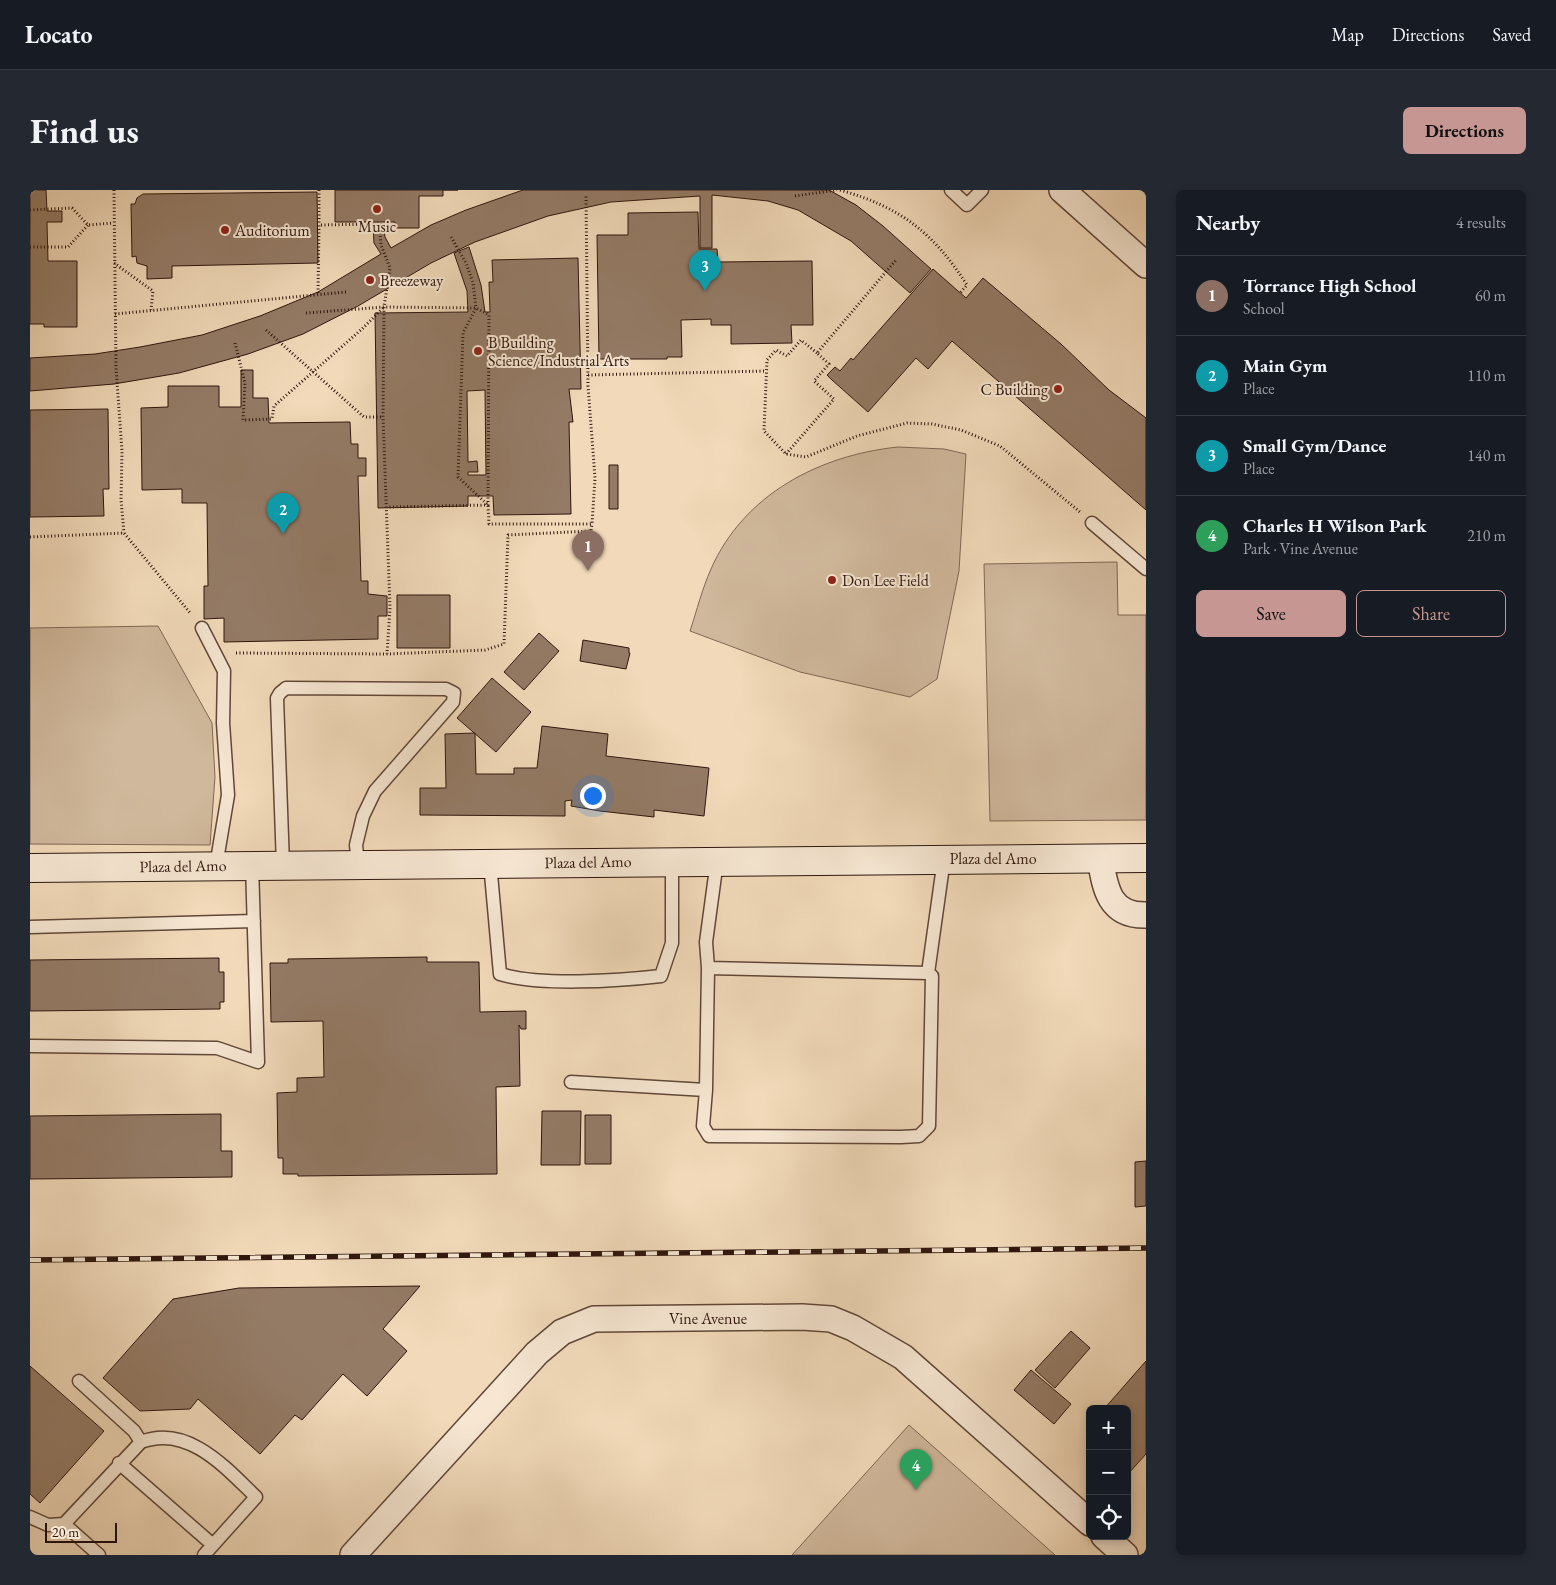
<!DOCTYPE html>
<html lang="en">
<head>
<meta charset="utf-8">
<style>
	body { margin:0; font-family:"EB Garamond",serif; background:#242831; color:#f1f3f6 }
	.controls { position:absolute; right:15px; bottom:15px; display:grid; overflow:hidden; border-radius:8px; box-shadow:0 2px 8px #0003 }
	.controls button { width:45px; height:45px; display:grid; place-items:center; padding:0; border:0; border-bottom:1px solid #363941; background:#171b24; color:#f1f3f6; font:25px sans-serif }
	.scale { position:absolute; left:15px; bottom:12px; width:72px; box-sizing:border-box; padding-left:5px; border:2px solid #2f160d; border-top:0; font-size:14px; line-height:18px; white-space:nowrap; color:#2f160d; -webkit-text-stroke:4px #f6e6d2; paint-order:stroke }
	.you { position:absolute; left:562px; top:605px; width:18px; height:18px; margin:-12px; border:4px solid #fff; border-radius:50%; background:#1a73e8; box-shadow:0 0 0 8px #1a73e833 }
	.badge { display:grid; place-items:center; width:32px; height:32px; border-radius:50%; background:#c59692; color:#fff; font-size:16px; font-weight:700 }
	.pin { position:absolute; translate:-50% -41px; filter:drop-shadow(0 1px 2px #0008) }
	.pin::after { content:''; position:absolute; top:26px; width:18px; height:15px; background:inherit; clip-path:polygon(0 0,100% 0,50% 100%) }
	.list { margin:0; padding:0; list-style:none }
	h2 { display:flex; justify-content:space-between; align-items:center; height:65px; margin:0; padding:0 20px; font-size:21px }
	h2 small { font-size:16px; font-weight:400; color:#9ea1a6 }
	.list li { display:grid; grid-template-columns:32px 1fr auto; gap:15px; align-items:center; box-sizing:border-box; height:80px; padding:0 20px; border-top:1px solid #363941 }
	.list b { display:block; font-size:19px; white-space:nowrap }
	.list p { margin:0; font-size:16px; white-space:nowrap; color:#9ea1a6 }
	.list em { font-size:16px; font-style:normal; color:#9ea1a6 }
	.actions { display:flex; gap:10px; padding:15px 20px }
	.actions a { flex:1; padding:11px 0; border:1px solid #c59692; border-radius:8px; text-align:center; font-size:18px; color:#c59692 }
	.actions .main { background:#c59692; color:#111 }
	.icon { flex:none; width:28px; height:28px; fill:none; stroke:currentColor; stroke-width:2; stroke-linecap:round; stroke-linejoin:round }
	.map { position:relative; flex:none; width:1116px; height:1365px; overflow:hidden; border-radius:8px }
	header { display:flex; align-items:center; gap:30px; box-sizing:border-box; height:70px; padding:0 25px; background:#171b24; border-bottom:1px solid #363941 }
	header strong { font-size:24px }
	nav { display:flex; gap:28px; margin-inline-start:auto; font-size:18px }
	.intro { display:flex; align-items:center; justify-content:space-between; box-sizing:border-box; height:120px; padding:0 30px }
	h1 { margin:0; font-size:35px }
	.button { padding:12px 22px; border-radius:8px; background:#c59692; color:#111; font-size:18px; font-weight:700 }
	main { display:flex; gap:30px; padding:0 30px }
	aside { flex:1; background:#171b24; border-radius:8px; box-shadow:0 2px 8px #0003 }
	.map>svg:first-child { display:block }
</style>
</head>
<body>
<header>
<strong>Locato</strong>
<nav><a>Map</a><a>Directions</a><a>Saved</a></nav>
</header>
<div class="intro"><h1>Find us</h1><a class="button">Directions</a></div>
<main>
<div class="map">
<svg width="1116" height="1365" viewBox="0 0 1116 1365">
	<rect width="100%" height="100%" fill="#f1d9b9"/>
	<filter id="stains"><feTurbulence type="fractalNoise" baseFrequency=".004" numOctaves="4"/><feColorMatrix values="0 0 0 0 .2 0 0 0 0 .09 0 0 0 0 .02 0 0 0 .5 -.17"/></filter>
	<radialGradient id="worn" r=".72"><stop offset=".6" stop-color="#630" stop-opacity="0"/><stop offset="1" stop-color="#630" stop-opacity=".3"/></radialGradient>
	<path fill="#d0b89c" stroke="#806754" d="M 868,257 L 914,259 L 936,264 L 929,381 L 907,489 L 880,507 L 770,482 L 660,441 C 667,420 672,399 681,379 C 714,304 790,265 868,257 Z
		M 1087,372 L 1088,425 L 1116,425 L 1116,630 L 960,631 L 954,374 Z
		M 128,436 L 182,533 L 185,587 L 180,655 L 0,654 L 0,438 Z
		M 879,1235 L 1025,1365 L 762,1365 Z"/>
	<path fill="#947b66" stroke="#2f160d" fill-rule="evenodd" d="M 0,0 L 16,0 L 17,21 L 32,21 L 32,32 L 17,32 L 18,71 L 47,71 L 47,137 L 14,137 L 14,134 L 0,134 Z
		M 305,0 L 428,0 L 413,0 L 413,6 L 389,6 L 389,38 L 365,38 L 365,32 L 305,32 Z
		M 493,0 L 799,0 L 826,15 L 853,36 L 901,79 L 880,103 L 821,51 L 768,20 L 738,11 L 682,5 L 682,58 L 670,58 L 670,6 L 581,12 L 518,26 L 445,52 L 401,73 L 328,116 L 273,144 L 218,164 L 149,183 L 84,194 L 0,201 L 0,168 L 65,164 L 110,157 L 172,145 L 230,126 L 288,102 L 351,64 L 344,53 L 343,34 L 353,34 L 355,47 L 361,58 L 401,35 L 436,20 Z
		M 287,2 L 288,73 L 142,76 L 142,88 L 117,89 L 117,76 L 107,73 L 106,66 L 102,67 L 101,14 L 105,14 L 107,8 L 113,4 Z
		M 668,22 L 669,59 L 687,59 L 688,72 L 782,71 L 783,135 L 761,135 L 762,153 L 701,154 L 701,135 L 681,135 L 681,129 L 651,130 L 652,167 L 637,167 L 637,169 L 569,169 L 567,45 L 598,45 L 598,23 Z
		M 439,57 L 451,95 L 455,122 L 460,122 L 459,92 L 463,92 L 462,70 L 548,68 L 551,199 L 539,199 L 543,232 L 539,232 L 541,324 L 464,325 L 463,306 L 438,306 L 438,316 L 348,318 L 345,123 L 438,122 L 437,101 L 424,63 ZM 455,200 L 456,285 L 438,285 L 438,282 L 448,282 L 447,271 L 438,272 L 437,201 Z
		M 903,79 L 936,108 L 953,88 L 1031,154 L 1079,200 L 1116,228 L 1116,320 L 922,151 L 898,179 L 886,168 L 838,222 L 802,190 L 797,185 L 805,177 L 810,181 L 821,168 L 823,170 Z
		M 211,180 L 223,180 L 223,208 L 238,208 L 239,233 L 320,232 L 321,254 L 328,254 L 328,268 L 336,268 L 336,286 L 328,286 L 331,391 L 338,391 L 338,404 L 357,406 L 357,426 L 348,426 L 348,449 L 194,452 L 194,428 L 174,429 L 174,396 L 178,396 L 177,313 L 152,313 L 152,299 L 112,300 L 111,218 L 138,217 L 138,196 L 189,196 L 189,217 L 211,217 Z
		M 78,219 L 79,299 L 73,299 L 74,326 L 0,327 L 0,220 Z
		M 579,275 L 588,275 L 588,319 L 579,319 Z
		M 367,405 L 420,405 L 420,458 L 367,458 Z
		M 509,443 L 529,461 L 494,500 L 474,482 Z
		M 553,450 L 599,458 L 599,463 L 600,463 L 596,479 L 550,471 Z
		M 462,488 L 501,522 L 466,562 L 427,528 Z
		M 512,536 L 578,544 L 576,566 L 679,578 L 674,626 L 624,620 L 624,627 L 570,621 L 541,616 L 542,610 L 535,611 L 535,626 L 390,625 L 390,598 L 416,598 L 415,544 L 445,543 L 446,584 L 484,584 L 484,578 L 507,578 Z
		M 397,767 L 397,772 L 449,772 L 450,822 L 496,821 L 496,839 L 491,839 L 489,835 L 490,896 L 466,897 L 467,984 L 268,986 L 268,984 L 253,984 L 253,968 L 248,968 L 247,903 L 267,902 L 267,888 L 294,887 L 293,831 L 241,832 L 240,773 L 258,773 L 258,769 Z
		M 189,768 L 189,782 L 194,782 L 194,812 L 190,812 L 190,819 L 0,821 L 0,770 Z
		M 512,921 L 551,921 L 550,975 L 511,975 Z
		M 191,924 L 191,961 L 202,961 L 202,987 L 0,989 L 0,926 Z
		M 555,925 L 581,925 L 581,974 L 555,974 Z
		M 1116,971 L 1116,1016 L 1105,1017 L 1105,972 Z
		M 390,1096 L 353,1139 L 377,1161 L 337,1206 L 313,1184 L 272,1230 L 265,1225 L 230,1264 L 168,1209 L 160,1219 L 110,1221 L 73,1188 L 143,1109 L 209,1098 Z
		M 1041,1141 L 1060,1158 L 1025,1198 L 1005,1180 Z
		M 1116,1171 L 1116,1264 L 1098,1284 L 1097,1219 L 1074,1219 Z
		M 0,1176 L 74,1241 L 10,1313 L 0,1304 Z
		M 1001,1180 L 1041,1214 L 1024,1234 L 984,1200 Z"/>
	<g fill="none" stroke-linecap="round" stroke-linejoin="round">
		<g stroke="#604738" stroke-width="15">
			<path id="service" d="M 921,0 L 937,15 L 952,0
				M 1062,333 L 1116,379
				M 172,438 L 194,481 L 193,533 L 198,605 L 186,676
				M 460,673 L 470,784 C 510,796 587,791 631,786 L 642,753 L 642,671
				M 253,675 L 247,508 L 250,503 L 256,498 L 416,499 L 424,503 L 423,512 L 345,601 L 333,626 L 326,655 L 328,674
				M 0,737 L 224,731
				M 678,778 L 898,783 L 902,786 L 899,936 L 889,946 L 871,947 L 679,946 L 673,936 L 676,900 L 678,778 L 676,752 L 687,671
				M 898,783 L 914,669
				M 0,856 L 187,858 L 228,872 L 222,675
				M 541,892 L 676,900
				M 49,1191 L 104,1241 L 111,1252
				M 89,1273 L 183,1355
				M 0,1327 L 18,1335 L 34,1334
				M 69,1365 L 34,1334 L 111,1252 C 158,1234 196,1278 226,1307 L 174,1365"/>
		</g>
		<g stroke="#604738" stroke-width="28">
			<path id="minor" d="M 1032,0 L 1116,75
				M 1070,668 C 1075,698 1079,726 1116,725
				M 1074,1346 L 1095,1365
				M 323,1365 L 507,1163 L 532,1142 L 564,1129 L 772,1127 L 801,1129 L 823,1138 L 873,1167 L 1060,1333"/>
		</g>
		<g stroke="#2f160d" stroke-width="30">
			<path id="secondary" d="M 0,678 L 1116,668"/>
		</g>
		<path stroke="#2f160d" stroke-width="3" stroke-dasharray="1 2.5" stroke-linecap="butt" d="M 84,0 L 86,178 L 92,261 L 91,310 L 94,343
			M 289,0 L 289,35
			M 810,0 C 870,17 903,42 937,95 L 930,103
			M 765,6 L 807,0
			M 0,20 L 42,18 L 58,35 L 83,33
			M 421,47 L 436,73 L 443,93 L 446,118 L 433,143 L 428,287 L 458,315 L 459,334 L 562,334 L 565,288 L 558,196 L 556,4
			M 0,57 L 38,57 L 58,35
			M 84,73 L 123,101 L 121,120
			M 288,103 L 289,35 L 349,34 L 351,55 L 360,78 L 354,117 L 353,227 L 360,418 L 357,464
			M 276,123 L 354,117 L 446,118 L 459,125 L 458,315 L 358,317
			M 85,124 L 316,102
			M 236,140 L 334,227 L 353,227
			M 205,153 L 215,193 L 213,230 L 242,229 L 244,216 L 332,139 L 353,118
			M 787,163 L 771,150 L 757,166 L 746,160 L 737,170 L 734,241 L 756,264 L 776,267 L 827,246 L 877,233 L 902,234 L 931,240 L 970,256 L 1050,322
			M 558,185 L 736,181
			M 756,264 L 804,209 L 784,191 L 799,174 L 787,163 L 866,70
			M 0,347 L 94,343 L 161,424
			M 206,463 L 357,464 L 455,460 L 474,454 L 478,345 L 561,341 L 562,334"/>
		<use href="#service" stroke="#f6e6d2" stroke-width="12"/>
		<use href="#minor" stroke="#f6e6d2" stroke-width="25"/>
		<use href="#secondary" stroke="#f6e6d2" stroke-width="28"/>
		<g stroke="#2f160d" stroke-width="5.5">
			<path id="rail" d="M 0,1070 L 1116,1058"/>
		</g>
		<use href="#rail" stroke="#f6e6d2" stroke-width="4" stroke-dasharray="11" stroke-linecap="butt"/>
	</g>
	<g fill="#8f2418" stroke="#f6e6d2" stroke-width="2">
		<circle cx="347" cy="19" r="5"/>
		<circle cx="195" cy="40" r="5"/>
		<circle cx="340" cy="90" r="5"/>
		<circle cx="448" cy="161" r="5"/>
		<circle cx="1028" cy="199" r="5"/>
		<circle cx="802" cy="390" r="5"/>
	</g>
	<g text-anchor="middle" dominant-baseline="central" stroke-width="4" stroke-linejoin="round" paint-order="stroke">
		<g font-size="16" fill="#2f160d" stroke="#f6e6d2" text-anchor="start">
			<text x="347" y="36" text-anchor="middle">Music</text>
			<text x="205" y="40">Auditorium</text>
			<text x="350" y="90">Breezeway</text>
			<text x="458" y="152">B Building<tspan x="458" dy="18">Science/Industrial Arts</tspan></text>
			<text x="1018" y="199" text-anchor="end">C Building</text>
			<text x="812" y="390">Don Lee Field</text>
		</g>
		<g font-size="16" fill="#2f160d" stroke="#f6e6d2">
			<text x="963" y="668">Plaza del Amo</text>
			<text transform="translate(558 672) rotate(-1)">Plaza del Amo</text>
			<text transform="translate(153 676) rotate(-1)">Plaza del Amo</text>
			<text x="678" y="1128">Vine Avenue</text>
		</g>
	</g>
	<rect width="100%" height="100%" filter="url(#stains)"/>
	<rect width="100%" height="100%" fill="url(#worn)"/>
</svg>
<div class="controls">
<button>+</button>
<button>−</button>
<button><svg class="icon" aria-label="locate" viewBox="0 0 24 24"><circle cx="12" cy="12" r="6"/><path d="M12 2v4M12 18v4M2 12h4M18 12h4"/></svg></button>
</div>
<div class="scale">20 m</div>
<div class="you"></div>
<div class="pin badge" style="left:558px;top:381px;background:#8d6e63">1</div>
<div class="pin badge" style="left:253px;top:344px;background:#0f9aa8">2</div>
<div class="pin badge" style="left:675px;top:101px;background:#0f9aa8">3</div>
<div class="pin badge" style="left:886px;top:1300px;background:#2e9e5b">4</div>
</div>
<aside>
<h2>Nearby<small>4 results</small></h2>
<ul class="list">
<li><span class="badge" style="background:#8d6e63">1</span><div><b>Torrance High School</b><p>School</p></div><em>60 m</em></li>
<li><span class="badge" style="background:#0f9aa8">2</span><div><b>Main Gym</b><p>Place</p></div><em>110 m</em></li>
<li><span class="badge" style="background:#0f9aa8">3</span><div><b>Small Gym/Dance</b><p>Place</p></div><em>140 m</em></li>
<li><span class="badge" style="background:#2e9e5b">4</span><div><b>Charles H Wilson Park</b><p>Park · Vine Avenue</p></div><em>210 m</em></li>
</ul>
<div class="actions"><a class="main">Save</a><a>Share</a></div>
</aside>
</main>
</body>
</html>
